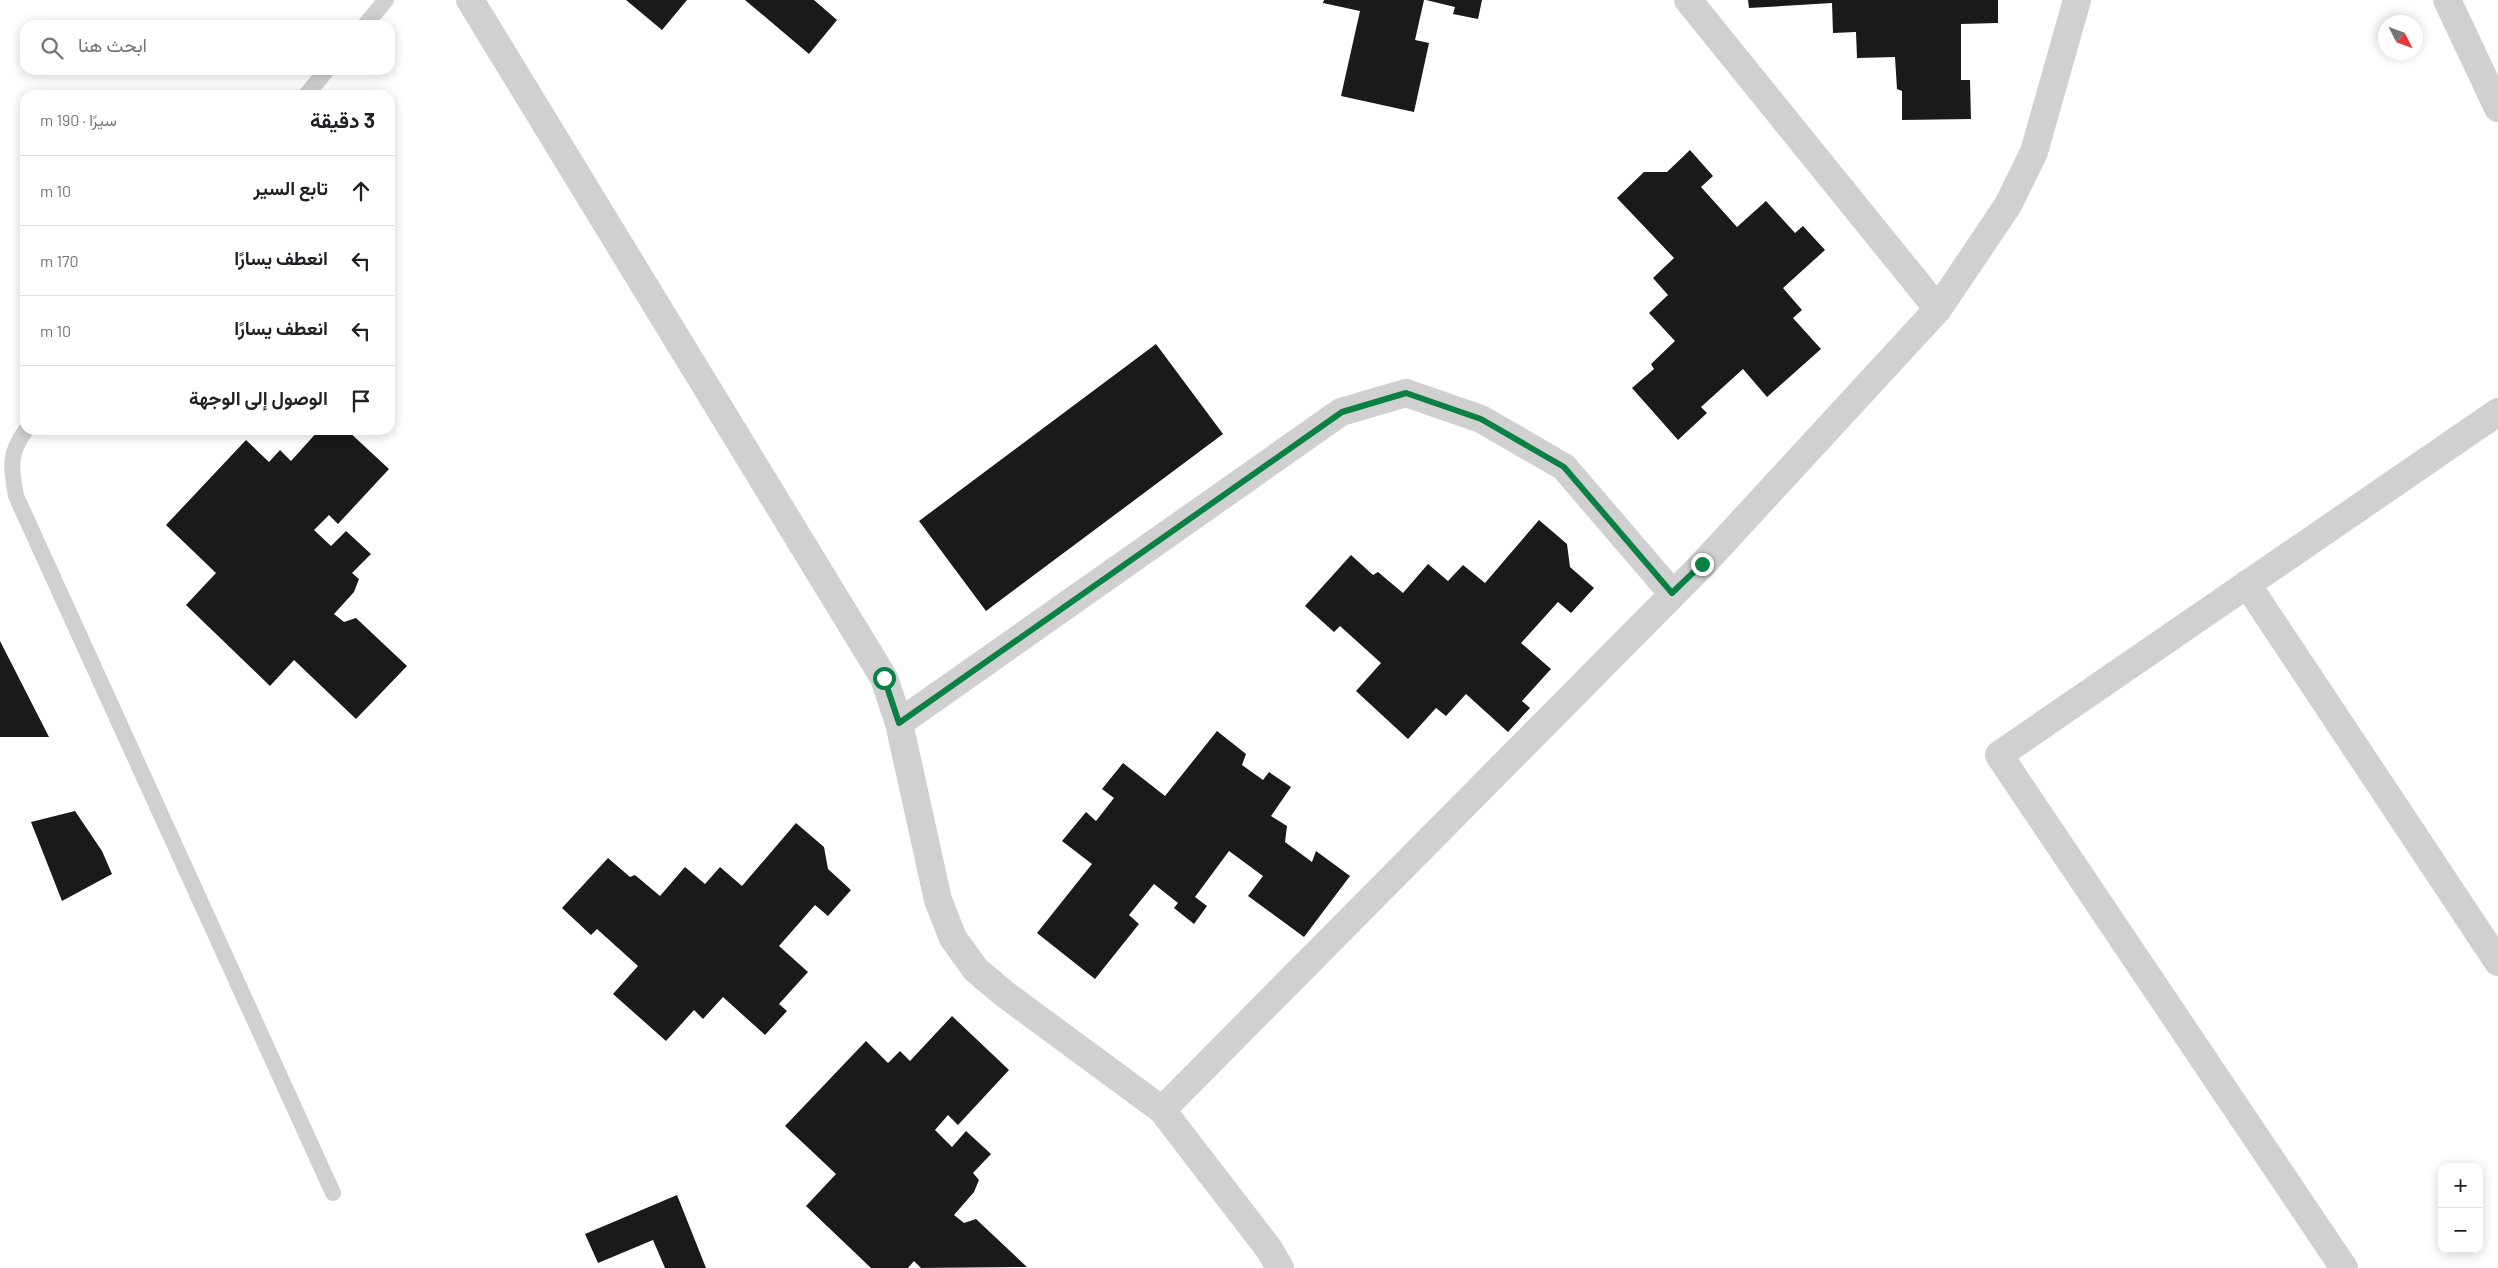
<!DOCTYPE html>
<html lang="ar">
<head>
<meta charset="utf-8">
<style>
	body { margin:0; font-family:Barlow,Vazirmatn,sans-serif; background:#f2f2f2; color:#202124; direction:rtl }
	.controls { position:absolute; right:15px; bottom:15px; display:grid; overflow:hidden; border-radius:10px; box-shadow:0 2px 12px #0003 }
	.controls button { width:45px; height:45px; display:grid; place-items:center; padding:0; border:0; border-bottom:1px solid #e0e0e0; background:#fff; color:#202124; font:25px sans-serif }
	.compass { position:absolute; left:2378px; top:15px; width:45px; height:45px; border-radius:50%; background:#fff; box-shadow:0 2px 12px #0003; rotate:132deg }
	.stop { position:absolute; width:15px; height:15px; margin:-11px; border:4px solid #0b8043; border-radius:50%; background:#fff }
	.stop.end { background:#0b8043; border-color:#fff; box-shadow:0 1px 5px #0008 }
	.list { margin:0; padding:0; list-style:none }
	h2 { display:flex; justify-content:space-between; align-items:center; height:65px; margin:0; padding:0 20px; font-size:21px }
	h2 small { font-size:16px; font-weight:400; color:#757577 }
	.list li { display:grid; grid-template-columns:32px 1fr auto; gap:15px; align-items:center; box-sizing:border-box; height:70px; padding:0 20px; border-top:1px solid #e0e0e0 }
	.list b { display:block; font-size:19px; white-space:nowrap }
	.list em { font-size:16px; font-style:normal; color:#757577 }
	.icon { flex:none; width:28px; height:28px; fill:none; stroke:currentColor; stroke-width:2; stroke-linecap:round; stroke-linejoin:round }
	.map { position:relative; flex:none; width:2498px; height:1268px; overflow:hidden; direction:ltr }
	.search { position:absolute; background:#fff; box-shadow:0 2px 12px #0003; left:20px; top:20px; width:375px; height:55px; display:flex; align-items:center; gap:12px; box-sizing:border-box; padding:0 18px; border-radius:15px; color:#757577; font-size:19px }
	.panel { position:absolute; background:#fff; box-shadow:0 2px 12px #0003; left:20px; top:90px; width:375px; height:345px; border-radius:15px; direction:rtl }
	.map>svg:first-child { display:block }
</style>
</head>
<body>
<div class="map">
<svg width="2498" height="1268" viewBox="0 0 2498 1268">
	<rect width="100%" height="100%" fill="#fff"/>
	<path fill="#1a1a1a" d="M 626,0 L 687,0 L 662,30 Z
		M 745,0 L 814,0 L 837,20 L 809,54 Z
		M 1324,0 L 1424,0 L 1415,40 L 1429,43 L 1414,112 L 1341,96 L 1360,11 L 1323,3 Z
		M 1426,0 L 1482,0 L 1478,19 L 1453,14 L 1455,7 Z
		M 1748,0 L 1998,0 L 1998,23 L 1961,24 L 1961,80 L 1970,80 L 1971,119 L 1902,120 L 1902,91 L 1897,89 L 1895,57 L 1857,58 L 1856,32 L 1833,33 L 1832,3 L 1749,8 Z
		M 1690,150 L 1713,176 L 1701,187 L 1737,227 L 1766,201 L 1795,233 L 1803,226 L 1825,250 L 1783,288 L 1802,310 L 1793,318 L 1821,349 L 1767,397 L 1743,369 L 1701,407 L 1707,413 L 1678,440 L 1632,388 L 1654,369 L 1651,364 L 1675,341 L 1649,313 L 1668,295 L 1653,278 L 1674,258 L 1617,198 L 1644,172 L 1667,172 Z
		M 1156,344 L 1223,434 L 986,611 L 919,521 Z
		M 319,430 L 347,430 L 389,469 L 338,524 L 329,515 L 314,530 L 331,546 L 346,531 L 371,554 L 352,573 L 359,579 L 354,592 L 334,614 L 344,622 L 356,618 L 407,666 L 356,719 L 294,660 L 270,686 L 186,605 L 216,573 L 166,525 L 246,440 L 269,462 L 280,450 L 291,461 Z
		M 1539,520 L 1567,544 L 1570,567 L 1594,588 L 1571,613 L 1558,602 L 1521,643 L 1551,669 L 1522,701 L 1530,708 L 1508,732 L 1466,694 L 1446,716 L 1436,708 L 1408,739 L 1356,691 L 1381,663 L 1340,626 L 1334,632 L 1305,606 L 1351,555 L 1373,575 L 1378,572 L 1403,593 L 1428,564 L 1448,581 L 1463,565 L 1485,583 Z
		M 0,641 L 49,737 L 0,737 Z
		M 1217,731 L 1246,754 L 1242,765 L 1263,780 L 1269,772 L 1291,787 L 1271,816 L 1287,826 L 1285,842 L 1312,862 L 1316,851 L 1350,876 L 1304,937 L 1248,896 L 1263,876 L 1229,851 L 1195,897 L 1207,906 L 1194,924 L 1174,908 L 1178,903 L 1154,884 L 1129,915 L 1139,924 L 1095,979 L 1037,933 L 1092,864 L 1062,841 L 1086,812 L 1096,821 L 1114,798 L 1102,789 L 1123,763 L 1165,796 Z
		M 75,811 L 102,851 L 112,874 L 62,901 L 31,822 Z
		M 796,823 L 824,847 L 828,869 L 851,890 L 828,916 L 815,905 L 779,946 L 808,972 L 779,1004 L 787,1011 L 765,1035 L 723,997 L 703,1019 L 694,1010 L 666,1041 L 613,994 L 638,966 L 597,929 L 591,935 L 562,908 L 608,858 L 630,877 L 635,875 L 660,896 L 685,867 L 705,884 L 720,867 L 742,886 Z
		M 952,1016 L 1009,1070 L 958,1125 L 948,1115 L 935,1130 L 952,1147 L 966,1131 L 991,1154 L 973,1173 L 979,1180 L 974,1192 L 954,1215 L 964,1223 L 976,1219 L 1027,1267 L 921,1268 L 914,1261 L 908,1268 L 871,1268 L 806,1206 L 836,1174 L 785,1126 L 866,1041 L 888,1063 L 900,1051 L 910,1061 Z
		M 677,1195 L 706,1268 L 665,1268 L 653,1240 L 598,1263 L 585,1234 Z"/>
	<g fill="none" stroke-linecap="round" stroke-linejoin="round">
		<path stroke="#d0d0d0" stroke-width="16" d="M 365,25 L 386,0
			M 306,95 L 327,70
			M 26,430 C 8,454 11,468 16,496 L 333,1193"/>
		<path stroke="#d0d0d0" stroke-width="28" d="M 470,0 L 884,678 L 899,723 L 938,900 L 953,938 L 976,970 L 1006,995 L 1162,1110 L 1269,1249 L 1280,1268
			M 1688,0 L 1938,309
			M 2447,0 L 2498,108
			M 2247,584 L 2498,962
			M 899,723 L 1341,412 L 1406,393 L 1481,419 L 1564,467 L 1672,593
			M 1162,1110 L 1703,564 L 1938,309 L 2008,205 L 2034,152 L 2077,0
			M 2344,1268 L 1999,755 L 2498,412"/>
	</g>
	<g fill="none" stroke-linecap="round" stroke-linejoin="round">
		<path stroke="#0b8043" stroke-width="6" d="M 884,678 L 899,723 L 1342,412 L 1406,393 L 1481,419 L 1564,467 L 1672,593 L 1702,564"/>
	</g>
</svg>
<div class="controls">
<button>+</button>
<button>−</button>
</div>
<svg class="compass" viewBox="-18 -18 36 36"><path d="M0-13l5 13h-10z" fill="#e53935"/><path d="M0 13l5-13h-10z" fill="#757577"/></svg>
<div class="stop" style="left:884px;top:678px"></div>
<div class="stop end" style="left:1702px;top:564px"></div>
<div class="search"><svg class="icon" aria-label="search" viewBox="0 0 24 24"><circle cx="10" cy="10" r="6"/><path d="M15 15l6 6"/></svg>ابحث هنا</div>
<section class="panel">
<h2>3 دقيقة<small>سيرًا · 190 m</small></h2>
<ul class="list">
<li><svg class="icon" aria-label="ahead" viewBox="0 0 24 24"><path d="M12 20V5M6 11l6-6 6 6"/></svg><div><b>تابع السير</b></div><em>10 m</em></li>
<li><svg class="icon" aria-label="left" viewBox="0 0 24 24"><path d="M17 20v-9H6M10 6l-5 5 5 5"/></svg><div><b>انعطف يسارًا</b></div><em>170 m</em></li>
<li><svg class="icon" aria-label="left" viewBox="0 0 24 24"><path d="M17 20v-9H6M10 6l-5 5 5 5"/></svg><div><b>انعطف يسارًا</b></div><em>10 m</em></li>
<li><svg class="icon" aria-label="arrive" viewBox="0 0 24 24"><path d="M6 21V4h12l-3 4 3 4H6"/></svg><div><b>الوصول إلى الوجهة</b></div></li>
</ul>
</section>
</div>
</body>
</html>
